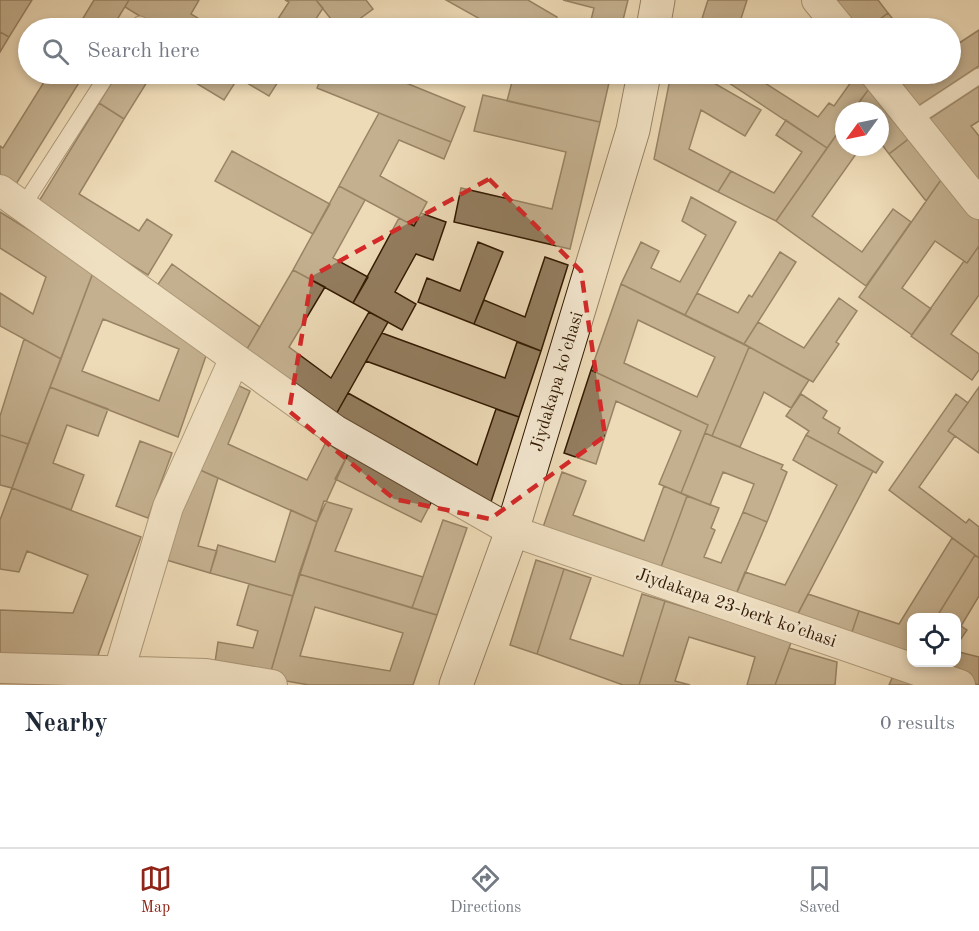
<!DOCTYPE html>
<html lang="en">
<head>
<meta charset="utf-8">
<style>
	body { margin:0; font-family:"Old Standard TT",serif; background:#f2f2f3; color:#1f2937 }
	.controls { position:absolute; right:18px; bottom:18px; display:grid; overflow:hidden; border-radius:12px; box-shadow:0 3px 9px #0003 }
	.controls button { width:54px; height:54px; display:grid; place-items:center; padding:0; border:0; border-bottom:2px solid #e0e1e3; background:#fff; color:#1f2937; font:30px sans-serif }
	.compass { position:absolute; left:835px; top:102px; width:54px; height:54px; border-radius:50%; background:#fff; box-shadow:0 3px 9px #0003; rotate:237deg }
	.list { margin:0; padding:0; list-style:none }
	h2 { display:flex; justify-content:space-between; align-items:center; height:78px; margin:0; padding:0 24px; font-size:26px }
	h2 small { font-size:20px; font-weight:400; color:#747a83 }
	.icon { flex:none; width:33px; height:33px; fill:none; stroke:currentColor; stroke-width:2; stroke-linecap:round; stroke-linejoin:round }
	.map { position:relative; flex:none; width:979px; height:685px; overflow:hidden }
	.search { position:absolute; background:#fff; box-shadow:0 3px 9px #0003; left:18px; right:18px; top:18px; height:66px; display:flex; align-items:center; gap:15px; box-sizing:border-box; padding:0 21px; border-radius:33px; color:#747a83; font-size:22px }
	.sheet { height:162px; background:#fff }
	nav { display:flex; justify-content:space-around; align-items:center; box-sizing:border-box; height:84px; border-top:2px solid #e0e1e3; background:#fff; font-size:16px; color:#747a83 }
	nav a { display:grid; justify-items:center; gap:3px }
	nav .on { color:#8f2418 }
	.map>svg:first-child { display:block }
</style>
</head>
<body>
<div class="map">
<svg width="979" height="685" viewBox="0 0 979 685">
	<rect width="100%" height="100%" fill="#eddab7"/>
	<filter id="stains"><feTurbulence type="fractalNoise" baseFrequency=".00333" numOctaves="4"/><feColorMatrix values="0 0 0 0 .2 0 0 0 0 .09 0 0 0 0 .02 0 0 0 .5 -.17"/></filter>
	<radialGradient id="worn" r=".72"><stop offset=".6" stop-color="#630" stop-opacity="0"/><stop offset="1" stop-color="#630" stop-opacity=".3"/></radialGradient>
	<path fill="#937d5f" stroke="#321900" stroke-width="1.5" fill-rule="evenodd" d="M 0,0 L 32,0 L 9,37 L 0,32 Z
		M 94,0 L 129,0 L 112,28 L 77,28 Z
		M 129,0 L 199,0 L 191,14 L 214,28 L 159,28 L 125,7 Z
		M 285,0 L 316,0 L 323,8 L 310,28 L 272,28 L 289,2 Z
		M 316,0 L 366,0 L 373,9 L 347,28 L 338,28 Z
		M 446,0 L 528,0 L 557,17 L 551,28 L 496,28 Z
		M 563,0 L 628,0 L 621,28 L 589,28 L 594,8 Z
		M 708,0 L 747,0 L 738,28 L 699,28 Z
		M 834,0 L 878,0 L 888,13 L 868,28 L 856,28 Z
		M 888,13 L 900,28 L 868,28 Z
		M 979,30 L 979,66 L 917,107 L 891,74 L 950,74 L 950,49 Z
		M 0,32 L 9,37 L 0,52 Z
		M 49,74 L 68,74 L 80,81 L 13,189 L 0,181 L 0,146 L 3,148 Z
		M 117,74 L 152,74 L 124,119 L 99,103 Z
		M 181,74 L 232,74 L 238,78 L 224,100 Z
		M 232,74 L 283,74 L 269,96 Z
		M 323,74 L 384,74 L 465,107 L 451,142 L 317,88 Z
		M 514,74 L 542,74 L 577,82 L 579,74 L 611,74 L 600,122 L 507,101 Z
		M 671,74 L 700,75 L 761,110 L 745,136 L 701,110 L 689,149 L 731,171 L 718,192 L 654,159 Z
		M 722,74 L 751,74 L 818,117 L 829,103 L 834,106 L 856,75 L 871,86 L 853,111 L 844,111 L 844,124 L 827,148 L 720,77 Z
		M 871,86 L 911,137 L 889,154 L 880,142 L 880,111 L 854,109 Z
		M 979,86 L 979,121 L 971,126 L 979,136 L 979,191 L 923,123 Z
		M 483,95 L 600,122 L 570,249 L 454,222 L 461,188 L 552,209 L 566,152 L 474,131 Z
		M 99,103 L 124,119 L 79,194 L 139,231 L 147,219 L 172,235 L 148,275 L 36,206 Z
		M 379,113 L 451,142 L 444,159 L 399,140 L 380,176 L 427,202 L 414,226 L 339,186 Z
		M 786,120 L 827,148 L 776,221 L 718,192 L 731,171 L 774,193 L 802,152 L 776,135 Z
		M 842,127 L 844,147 L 861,147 L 812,216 L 862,252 L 893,209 L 911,222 L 866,286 L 776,221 Z
		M 911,137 L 943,177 L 926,201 L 889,154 Z
		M 232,151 L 330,204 L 313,234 L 215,181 Z
		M 943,177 L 979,212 L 979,246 L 967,263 L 935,241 L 902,288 L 931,309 L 912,335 L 859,297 Z
		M 339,186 L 365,200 L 333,258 L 368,277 L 353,303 L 293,270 Z
		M 691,197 L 736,222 L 685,315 L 621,284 L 641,242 L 659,251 L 651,268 L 680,282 L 706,235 L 682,221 Z
		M 0,212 L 94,270 L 61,359 L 0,326 L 0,293 L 33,314 L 46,277 L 0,248 Z
		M 421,213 L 446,222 L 433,260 L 416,254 L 395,292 L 416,304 L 402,330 L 353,303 L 399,218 L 414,226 Z
		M 478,242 L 503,252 L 474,324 L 418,302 L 427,278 L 460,291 Z
		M 979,246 L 979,295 L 951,334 L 979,354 L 979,370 L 972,380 L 911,336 L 964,261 L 967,263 Z
		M 780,252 L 796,262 L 744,344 L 685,315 L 697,293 L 738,313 L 749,295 L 752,297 Z
		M 545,257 L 568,265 L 541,351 L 474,324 L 484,300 L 525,317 Z
		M 172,264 L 260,327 L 244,354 L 154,290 Z
		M 94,270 L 208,350 L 178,437 L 50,387 ZM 103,319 L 179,349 L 159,401 L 82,371 Z
		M 293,270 L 325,287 L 289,347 L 331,378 L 369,312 L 388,322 L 334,418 L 244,354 Z
		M 621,284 L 749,347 L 712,436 L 705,433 L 708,425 L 591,370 ZM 638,320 L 715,357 L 697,397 L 624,363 Z
		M 839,298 L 857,311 L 836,342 L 839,344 L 813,382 L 744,344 L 758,322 L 804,348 Z
		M 382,333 L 505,378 L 517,342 L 541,351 L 519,417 L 366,361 Z
		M 24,339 L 61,359 L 28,444 L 0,435 L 0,416 Z
		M 749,347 L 809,380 L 791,408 L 764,392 L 740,447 L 712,436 Z
		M 591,370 L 708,425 L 681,493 L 659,484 L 681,431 L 616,401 L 596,464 L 564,453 Z
		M 227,380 L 250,391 L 228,444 L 307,480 L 326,442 L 348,454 L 317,522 L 189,465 Z
		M 50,387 L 108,409 L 98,436 L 67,425 L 53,463 L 84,475 L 71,510 L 12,488 Z
		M 979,387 L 979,453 L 948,431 Z
		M 348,393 L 477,465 L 496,409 L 519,417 L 490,505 L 334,418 Z
		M 801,394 L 827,411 L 823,418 L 840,428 L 838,433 L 883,462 L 876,473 L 806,435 L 809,431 L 786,416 Z
		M 956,394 L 968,403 L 948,431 L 955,436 L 919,487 L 966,523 L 969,519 L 979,527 L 979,558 L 889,490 Z
		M 705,433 L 783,465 L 781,469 L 787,472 L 767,522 L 743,512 L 754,484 L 723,472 L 710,505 L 681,493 Z
		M 0,435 L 28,444 L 12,488 L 0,485 Z
		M 806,435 L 873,471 L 792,625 L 732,604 L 745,572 L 785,585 L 837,485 L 793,460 Z
		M 140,441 L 172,453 L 148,518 L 116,506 Z
		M 348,454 L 434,497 L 421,522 L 335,479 Z
		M 189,465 L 218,478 L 198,546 L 217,551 L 210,573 L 163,559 Z
		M 562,472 L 586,481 L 573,515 L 644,541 L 664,486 L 687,496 L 657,578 L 540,536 Z
		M 12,488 L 141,537 L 97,658 L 0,654 L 0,610 L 73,613 L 88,575 L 27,551 L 19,572 L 0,569 L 0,520 Z
		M 687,496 L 719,508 L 711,528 L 715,530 L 704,557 L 721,563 L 743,512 L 767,522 L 732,604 L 657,578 Z
		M 324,501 L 352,509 L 335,551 L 423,577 L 412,608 L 299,574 Z
		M 291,510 L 317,522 L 293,596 L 210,573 L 218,545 L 275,562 Z
		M 443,520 L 467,528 L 437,615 L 412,608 Z
		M 952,538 L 975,555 L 936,618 L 912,618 L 912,662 L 848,644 L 859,611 L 899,624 Z
		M 975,555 L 979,558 L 979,596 L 961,626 L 967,630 L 956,646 L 956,618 L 936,618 Z
		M 536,560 L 564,569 L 537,654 L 510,645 Z
		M 564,569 L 591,578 L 570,639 L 623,656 L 642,594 L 665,601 L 639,685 L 623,685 L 537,654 Z
		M 299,574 L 437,615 L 413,685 L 309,685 L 269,678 ZM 315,607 L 403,633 L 390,671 L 300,656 Z
		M 249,584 L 293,596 L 269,678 L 214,669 L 218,642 L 253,648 L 258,631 L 237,625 Z
		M 808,594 L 859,611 L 848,644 L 792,625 Z
		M 665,601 L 792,640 L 775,685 L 747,685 L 755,657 L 689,637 L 675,681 L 690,685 L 639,685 Z
		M 789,648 L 837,662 L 835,685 L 775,685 Z
		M 959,652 L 979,657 L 979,685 L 944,676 L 953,662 L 956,662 Z
		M 893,676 L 918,685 L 889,685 Z"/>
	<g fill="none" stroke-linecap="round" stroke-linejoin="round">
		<g stroke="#61492e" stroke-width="17">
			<path id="lane" d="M 137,28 L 140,24
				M 912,120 L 979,76
				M 23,206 L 108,74"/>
		</g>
		<g stroke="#61492e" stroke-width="32">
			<path id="street" d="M 817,0 L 840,28
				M 875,74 L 979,204
				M 0,190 L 335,430 L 512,531 L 960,685
				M 0,668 L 206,674 L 272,685
				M 119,671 L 168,507 L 234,360"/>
		</g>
		<g stroke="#321900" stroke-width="35">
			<g id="secondary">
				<path d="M 653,28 L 658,0"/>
				<path id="s1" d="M 456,685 L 512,531 L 633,130 L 644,74"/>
			</g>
		</g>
		<use href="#lane" stroke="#f3e7d0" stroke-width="15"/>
		<use href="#street" stroke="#f3e7d0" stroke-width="30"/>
		<use href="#secondary" stroke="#f3e7d0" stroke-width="33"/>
	</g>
	<path d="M0 0H979V685H0ZM 489,179 L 581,271 L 605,436 L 490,519 L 394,499 L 289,411 L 312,276 Z" fill="#eddab7" fill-opacity=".55" fill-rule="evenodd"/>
	<path fill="none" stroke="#d62828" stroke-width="4.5" stroke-dasharray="12 8" stroke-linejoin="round" d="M 489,179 L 581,271 L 605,436 L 490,519 L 394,499 L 289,411 L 312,276 Z"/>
	<g text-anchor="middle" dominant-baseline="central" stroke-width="5" stroke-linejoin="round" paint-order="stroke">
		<g font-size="18" fill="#321900" stroke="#f3e7d0">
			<text stroke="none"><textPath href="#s1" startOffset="320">Jiydakapa ko'chasi</textPath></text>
			<text transform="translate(736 608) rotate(19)">Jiydakapa 23-berk koʼchasi</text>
		</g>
	</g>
	<rect width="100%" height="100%" filter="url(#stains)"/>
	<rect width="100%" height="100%" fill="url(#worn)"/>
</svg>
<div class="controls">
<button><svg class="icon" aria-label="locate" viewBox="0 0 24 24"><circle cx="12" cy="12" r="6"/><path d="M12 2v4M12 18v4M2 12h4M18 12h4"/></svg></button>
</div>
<svg class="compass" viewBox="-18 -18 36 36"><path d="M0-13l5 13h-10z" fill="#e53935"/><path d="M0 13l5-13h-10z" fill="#747a83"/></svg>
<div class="search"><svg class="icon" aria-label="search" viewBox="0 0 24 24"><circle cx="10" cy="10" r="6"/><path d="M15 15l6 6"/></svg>Search here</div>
</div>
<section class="sheet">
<h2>Nearby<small>0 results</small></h2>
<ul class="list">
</ul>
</section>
<nav>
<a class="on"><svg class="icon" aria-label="map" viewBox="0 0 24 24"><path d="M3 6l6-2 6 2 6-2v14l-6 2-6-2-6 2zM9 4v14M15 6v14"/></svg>Map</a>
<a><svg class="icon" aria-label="directions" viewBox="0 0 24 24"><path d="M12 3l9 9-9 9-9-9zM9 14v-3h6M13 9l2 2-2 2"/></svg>Directions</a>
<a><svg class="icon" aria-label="saved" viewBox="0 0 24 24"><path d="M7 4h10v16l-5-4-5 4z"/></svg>Saved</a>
</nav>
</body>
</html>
